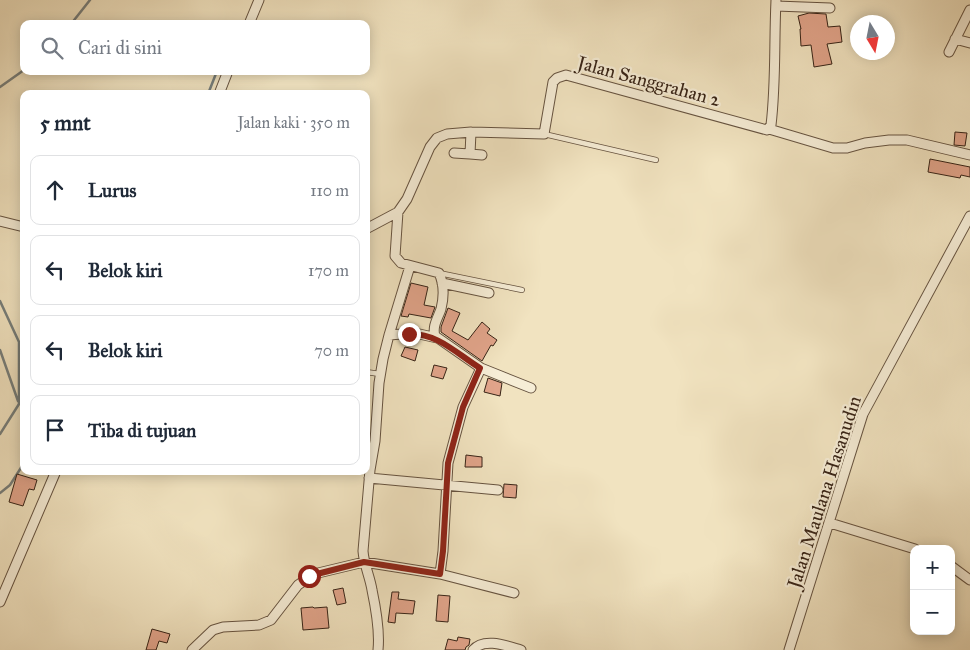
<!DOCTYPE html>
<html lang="id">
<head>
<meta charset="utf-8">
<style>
	body { margin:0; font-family:"IM FELL Great Primer",serif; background:#f6f6f7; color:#1f2937 }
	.controls { position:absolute; right:15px; bottom:15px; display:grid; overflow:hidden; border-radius:10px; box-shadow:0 2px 12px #0003 }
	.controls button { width:45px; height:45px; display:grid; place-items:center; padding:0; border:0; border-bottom:1px solid #e0e1e3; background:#fff; color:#1f2937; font:25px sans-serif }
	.compass { position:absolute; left:850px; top:15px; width:45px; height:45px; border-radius:50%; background:#fff; box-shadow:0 2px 12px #0003; rotate:170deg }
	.stop { position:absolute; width:15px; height:15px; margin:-11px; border:4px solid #8f2418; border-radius:50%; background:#fff }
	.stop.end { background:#8f2418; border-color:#fff; box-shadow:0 1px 5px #0008 }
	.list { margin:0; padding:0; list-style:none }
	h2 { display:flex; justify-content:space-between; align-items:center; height:65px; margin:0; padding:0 20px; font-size:21px }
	h2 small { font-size:16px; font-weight:400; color:#747a83 }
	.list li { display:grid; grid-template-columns:32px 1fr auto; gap:15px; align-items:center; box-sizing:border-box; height:70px; margin:0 10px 10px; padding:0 10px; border:1px solid #e0e1e3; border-radius:10px }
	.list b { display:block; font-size:19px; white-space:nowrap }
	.list em { font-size:16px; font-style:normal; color:#747a83 }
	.icon { flex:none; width:28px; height:28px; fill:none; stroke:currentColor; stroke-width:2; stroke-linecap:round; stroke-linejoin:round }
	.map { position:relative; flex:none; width:970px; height:650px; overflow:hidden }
	.search { position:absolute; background:#fff; box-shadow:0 2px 12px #0003; left:20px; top:20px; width:350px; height:55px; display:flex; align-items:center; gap:12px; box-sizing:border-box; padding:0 18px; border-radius:10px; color:#747a83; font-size:19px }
	.panel { position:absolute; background:#fff; box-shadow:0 2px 12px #0003; left:20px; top:90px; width:350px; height:385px; border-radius:10px }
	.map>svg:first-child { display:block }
</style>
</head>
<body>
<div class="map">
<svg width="970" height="650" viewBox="0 0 970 650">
	<rect width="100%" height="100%" fill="#f1e3c0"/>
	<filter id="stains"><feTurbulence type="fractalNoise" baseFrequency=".004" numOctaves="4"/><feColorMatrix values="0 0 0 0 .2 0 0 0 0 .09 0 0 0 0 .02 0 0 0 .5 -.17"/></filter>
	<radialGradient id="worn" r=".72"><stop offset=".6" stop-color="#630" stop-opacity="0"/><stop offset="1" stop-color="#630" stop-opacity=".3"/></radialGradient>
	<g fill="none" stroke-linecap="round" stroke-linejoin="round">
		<path stroke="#767e7b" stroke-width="2.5" d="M 71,24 L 90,0
			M 0,87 L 24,70
			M 208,94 L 217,71
			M 0,301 L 19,342 L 19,404 L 0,434
			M 0,350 L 18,401
			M 0,493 L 10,485 L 24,463"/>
	</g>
	<path fill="#e1a48a" stroke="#372316" d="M 809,13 L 826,14 L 828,27 L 840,26 L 842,42 L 827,44 L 832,64 L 814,67 L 811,45 L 801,46 L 800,29 L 801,29 L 798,16 Z
		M 955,132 L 967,133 L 965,146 L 954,145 Z
		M 930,159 L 970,167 L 970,177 L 961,175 L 960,178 L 928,172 Z
		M 411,283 L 428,287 L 424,305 L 435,307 L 431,318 L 409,314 L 408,317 L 401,316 Z
		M 448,308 L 460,313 L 452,331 L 468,340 L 482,322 L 490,329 L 487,333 L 497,340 L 493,346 L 491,345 L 482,361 L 441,332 L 441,327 Z
		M 405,347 L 418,350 L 415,361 L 401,356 Z
		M 434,365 L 447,368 L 443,379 L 431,376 Z
		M 488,378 L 502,383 L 500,396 L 484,392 Z
		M 466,455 L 482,457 L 482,467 L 465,467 Z
		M 17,474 L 37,480 L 34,490 L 29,489 L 23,506 L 9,502 Z
		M 504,484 L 517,485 L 516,498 L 503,497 Z
		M 343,588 L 346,603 L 337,605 L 333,590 Z
		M 392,592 L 399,592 L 398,599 L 415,601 L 413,614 L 396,613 L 395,623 L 388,622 Z
		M 438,595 L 450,596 L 448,622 L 436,621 Z
		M 313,607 L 314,608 L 327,607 L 329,628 L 303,630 L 301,608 Z
		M 152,629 L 170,634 L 167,643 L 159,641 L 156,650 L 146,650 Z
		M 458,637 L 470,639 L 469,645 L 466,647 L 465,650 L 445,650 L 448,639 L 457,641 Z"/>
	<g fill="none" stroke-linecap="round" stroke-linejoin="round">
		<g stroke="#665340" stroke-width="6">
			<path id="lane" d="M 544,134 L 656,160
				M 439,273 L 522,290
				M 366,372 L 380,374"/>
		</g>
		<g stroke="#665340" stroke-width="11">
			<path id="street" d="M 776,6 L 830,8
				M 249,24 L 259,0
				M 955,39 L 970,43
				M 949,52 L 970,10
				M 219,94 L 228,71
				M 769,129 L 833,148 L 847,148 L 865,143 L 889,140 L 907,140 L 970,155
				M 454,153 L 470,154 L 471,132
				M 470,154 L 482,155
				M 0,221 L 24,227
				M 366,229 L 398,212 L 407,199 L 430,147 L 437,138 L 447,134 L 471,132 L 544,134 L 553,82 L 557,78 L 566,75 L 767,130 L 771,125 C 776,84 774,42 776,0
				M 442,283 L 489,293
				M 389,335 L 415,333 L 437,338
				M 481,368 L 531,388
				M 366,468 L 370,470 L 363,551 C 364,565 370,577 372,590 C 376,609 380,631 378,650
				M 370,470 L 375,441 L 379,383 L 383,359 L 389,335 L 410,266
				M 369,478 L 498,490
				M 830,523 L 915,549
				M 951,566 L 970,580
				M 440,574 L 514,593
				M 0,602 L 56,471
				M 192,650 L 213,630 L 223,627 L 259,625 L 271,620 L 298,585 L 314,574 L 364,562 L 440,574 L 443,551 L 448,463 L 463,407 L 481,368 L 435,336 C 432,326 438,318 441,309 C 444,297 444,284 439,273 L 401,263 L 395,256 L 398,212
				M 473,650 C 484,637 507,646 521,650
				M 789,650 L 863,414 L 970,216"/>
		</g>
		<use href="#lane" stroke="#f6edd6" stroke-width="4.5"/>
		<use href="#street" stroke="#f6edd6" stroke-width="9"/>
	</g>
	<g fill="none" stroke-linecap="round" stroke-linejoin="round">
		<path stroke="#8f2418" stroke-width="6" d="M 309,576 L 364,562 L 440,574 L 443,551 L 448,463 L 463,407 L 480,368 C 457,354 438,333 409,334"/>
	</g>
	<g text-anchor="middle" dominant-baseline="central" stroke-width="4.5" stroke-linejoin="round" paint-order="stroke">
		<g font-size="19" fill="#372316" stroke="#f6edd6">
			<text transform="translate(649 81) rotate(15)">Jalan Sanggrahan 2</text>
			<text transform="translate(824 492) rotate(-72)">Jalan Maulana Hasanudin</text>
		</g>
	</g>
	<rect width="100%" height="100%" filter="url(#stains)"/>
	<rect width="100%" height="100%" fill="url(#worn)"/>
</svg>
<div class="controls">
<button>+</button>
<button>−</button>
</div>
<svg class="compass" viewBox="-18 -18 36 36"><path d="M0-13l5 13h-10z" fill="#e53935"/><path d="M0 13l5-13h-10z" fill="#747a83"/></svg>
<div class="stop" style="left:309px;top:576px"></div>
<div class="stop end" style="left:409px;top:334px"></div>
<div class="search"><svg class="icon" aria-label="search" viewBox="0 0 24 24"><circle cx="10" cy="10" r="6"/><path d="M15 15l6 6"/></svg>Cari di sini</div>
<section class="panel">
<h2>5 mnt<small>Jalan kaki · 350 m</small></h2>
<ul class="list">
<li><svg class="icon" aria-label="ahead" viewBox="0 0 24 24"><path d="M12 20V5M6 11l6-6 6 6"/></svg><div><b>Lurus</b></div><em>110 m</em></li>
<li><svg class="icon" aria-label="left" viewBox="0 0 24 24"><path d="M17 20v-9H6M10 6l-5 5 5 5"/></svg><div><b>Belok kiri</b></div><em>170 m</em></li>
<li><svg class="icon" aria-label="left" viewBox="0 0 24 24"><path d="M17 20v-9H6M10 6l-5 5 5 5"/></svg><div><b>Belok kiri</b></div><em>70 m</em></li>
<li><svg class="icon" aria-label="arrive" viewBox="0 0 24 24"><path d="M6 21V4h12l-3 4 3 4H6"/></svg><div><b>Tiba di tujuan</b></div></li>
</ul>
</section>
</div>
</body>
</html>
